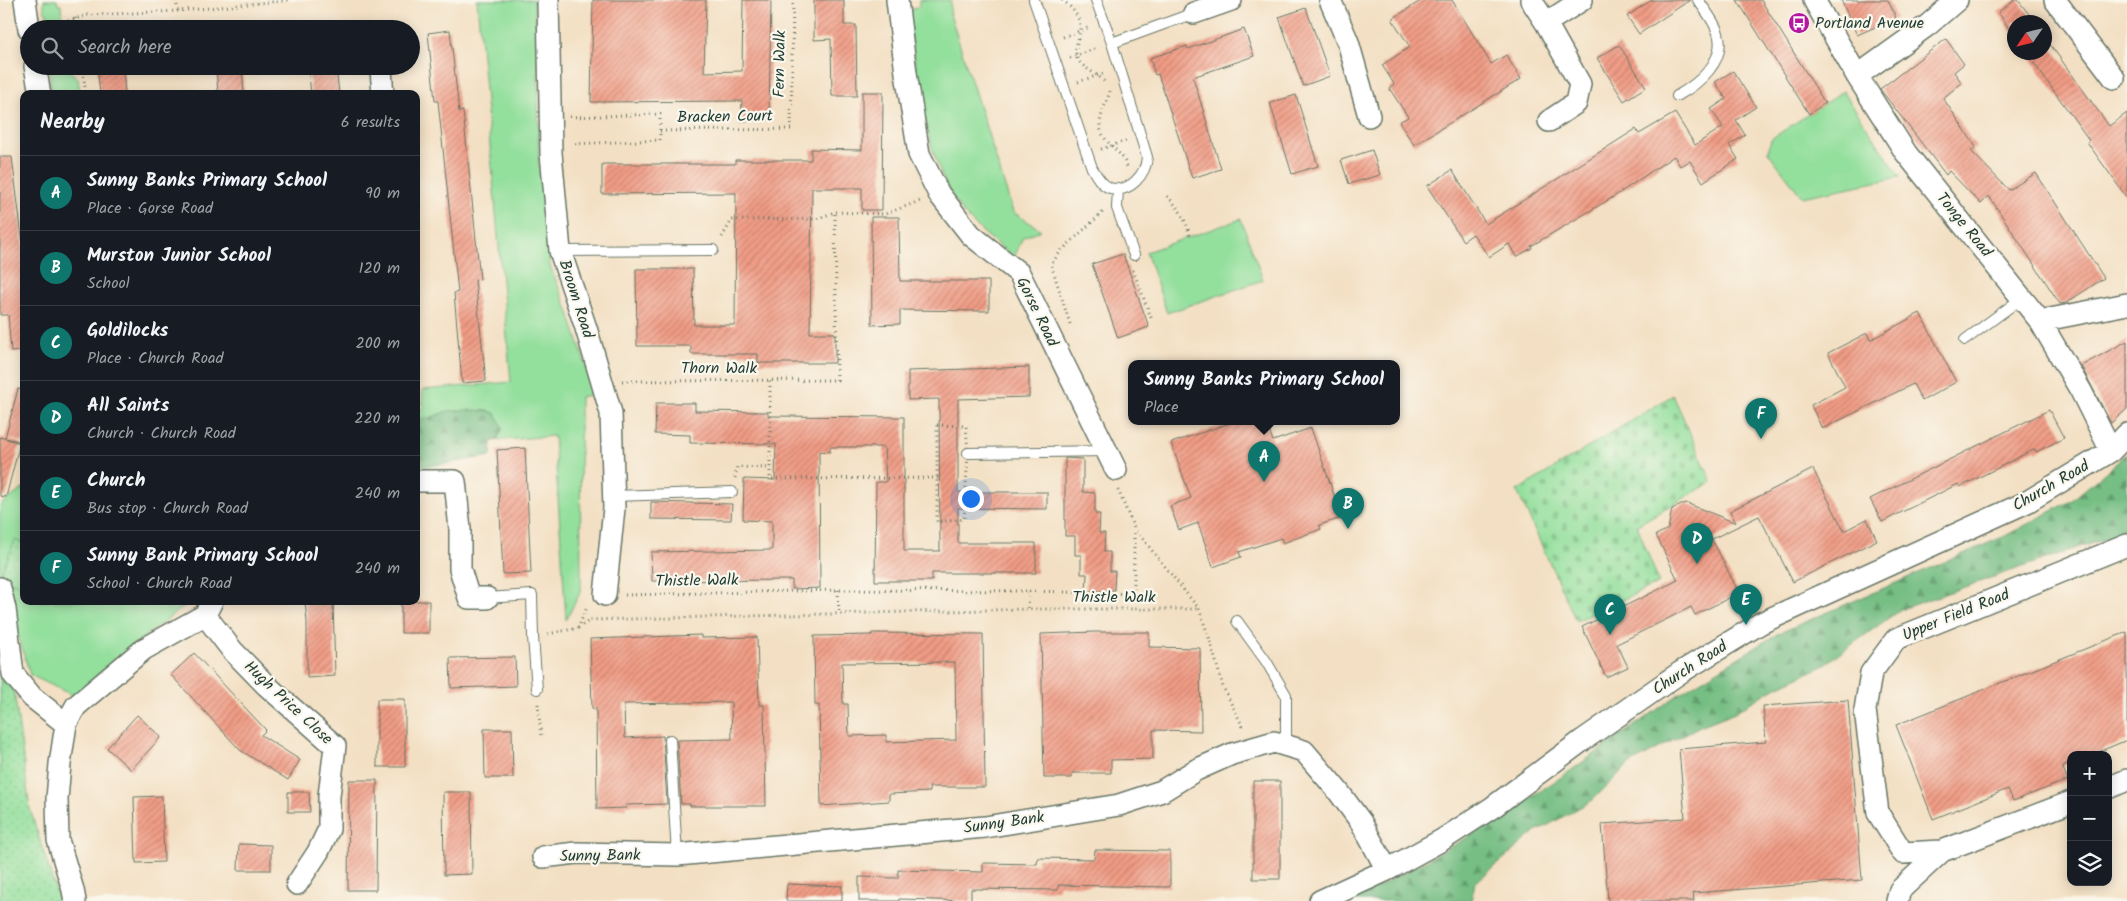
<!DOCTYPE html>
<html lang="en">
<head>
<meta charset="utf-8">
<style>
	body { margin:0; font-family:Kalam,sans-serif; background:#242831; color:#f1f3f6 }
	.controls { position:absolute; right:15px; bottom:15px; display:grid; overflow:hidden; border-radius:10px; box-shadow:0 2px 12px #0003 }
	.controls button { width:45px; height:45px; display:grid; place-items:center; padding:0; border:0; border-bottom:1px solid #363941; background:#171b24; color:#f1f3f6; font:25px sans-serif }
	.compass { position:absolute; left:2007px; top:15px; width:45px; height:45px; border-radius:50%; background:#171b24; box-shadow:0 2px 12px #0003; rotate:235deg }
	.you { position:absolute; left:970px; top:498px; width:18px; height:18px; margin:-12px; border:4px solid #fff; border-radius:50%; background:#1a73e8; box-shadow:0 0 0 8px #1a73e833 }
	.badge { display:grid; place-items:center; width:32px; height:32px; border-radius:50%; background:#0f766e; color:#fff; font-size:16px; font-weight:700 }
	.pin { position:absolute; translate:-50% -41px; filter:drop-shadow(0 1px 2px #0008) }
	.pin::after { content:''; position:absolute; top:26px; width:18px; height:15px; background:inherit; clip-path:polygon(0 0,100% 0,50% 100%) }
	.popup { position:absolute; left:1128px; top:360px; width:272px; height:65px; box-sizing:border-box; display:grid; place-content:center; border-radius:10px; background:#171b24; filter:drop-shadow(0 1px 4px #0005); font-size:16px; white-space:nowrap; color:#9ea1a6 }
	.popup b { font-size:19px; color:#f1f3f6 }
	.popup::after { content:''; position:absolute; left:50%; top:100%; margin-left:-10px; border:10px solid transparent; border-top-color:#171b24 }
	.list { margin:0; padding:0; list-style:none }
	h2 { display:flex; justify-content:space-between; align-items:center; height:65px; margin:0; padding:0 20px; font-size:21px }
	h2 small { font-size:16px; font-weight:400; color:#9ea1a6 }
	.list li { display:grid; grid-template-columns:32px 1fr auto; gap:15px; align-items:center; box-sizing:border-box; height:75px; padding:0 20px; border-top:1px solid #363941 }
	.list b { display:block; font-size:19px; white-space:nowrap }
	.list p { margin:0; font-size:16px; white-space:nowrap; color:#9ea1a6 }
	.list em { font-size:16px; font-style:normal; color:#9ea1a6 }
	.icon { flex:none; width:28px; height:28px; fill:none; stroke:currentColor; stroke-width:2; stroke-linecap:round; stroke-linejoin:round }
	.map { position:relative; flex:none; width:2127px; height:901px; overflow:hidden }
	.search { position:absolute; background:#171b24; box-shadow:0 2px 12px #0003; left:20px; top:20px; width:400px; height:55px; display:flex; align-items:center; gap:12px; box-sizing:border-box; padding:0 18px; border-radius:28px; color:#9ea1a6; font-size:19px }
	.panel { position:absolute; background:#171b24; box-shadow:0 2px 12px #0003; left:20px; top:90px; width:400px; height:515px; border-radius:10px }
	.map>svg:first-child { display:block }
</style>
</head>
<body>
<div class="map">
<svg width="2127" height="901" viewBox="0 0 2127 901">
	<defs>
		<pattern id="forest-firs" width="22" height="20" patternUnits="userSpaceOnUse" patternTransform="scale(1.25)"><rect width="22" height="20" fill="#76be84"/><path d="M5 1l3.5 6h-7zM16 11l3.5 6h-7z" fill="#609c6d"/></pattern>
		<pattern id="cemetery-stones" width="16" height="16" patternUnits="userSpaceOnUse" patternTransform="scale(1.25)"><rect width="16" height="16" fill="#93df9c"/><path d="M2 7V4a2 2 0 0 1 4 0v3zM10 15v-3a2 2 0 0 1 4 0v3z" fill="#7ec087"/></pattern>
		<pattern id="park-dots" width="8" height="8" patternUnits="userSpaceOnUse" patternTransform="scale(1.25)"><rect width="8" height="8" fill="#93df9c"/><path d="M2 2h.1M6 6h.1" fill="none" stroke="#7ec087" stroke-width="1.8" stroke-linecap="round"/></pattern>
		<pattern id="building-hatch" width="6" height="6" patternUnits="userSpaceOnUse" patternTransform="scale(1.25)"><rect width="6" height="6" fill="#f19c85"/><path d="M-1 1l2-2M0 6l6-6M5 7l2-2" fill="none" stroke="#c3806e"/></pattern>
	</defs>
	<rect width="100%" height="100%" fill="#fbf7ec"/>
	<filter id="ink" filterUnits="userSpaceOnUse"><feTurbulence type="fractalNoise" baseFrequency=".02" numOctaves="2"/><feDisplacementMap in="SourceGraphic" scale="10" xChannelSelector="R" yChannelSelector="G"/><feConvolveMatrix kernelMatrix="1 2 1 2 8 2 1 2 1" color-interpolation-filters="sRGB"/></filter>
	<filter id="wash" filterUnits="userSpaceOnUse"><feTurbulence type="fractalNoise" baseFrequency=".0096" numOctaves="4" result="noise"/><feDisplacementMap in="SourceGraphic" scale="20" xChannelSelector="R" yChannelSelector="G"/><feGaussianBlur stdDeviation="1.12" result="paint"/><feColorMatrix in="noise" values="0 0 0 0 0 0 0 0 0 0 0 0 0 0 0 0 0 1.4 0 .05"/><feComposite in="paint" operator="in"/></filter>
	<g filter="url(#wash)">
		<rect width="100%" height="100%" fill="#f3e0c4"/>
		<path fill="#93df9c" stroke="#598e68" d="M 44,0 L 57,0 L 58,5 L 61,5 L 62,20 L 51,21 L 44,9 Z
			M 477,0 L 534,0 L 538,68 L 539,162 L 550,266 L 568,310 L 595,394 L 580,397 L 581,591 L 566,620 L 554,436 L 491,441 L 491,456 L 416,469 L 416,410 L 423,409 L 422,390 L 511,382 Z
			M 919,0 L 951,0 L 950,14 L 1013,212 L 1041,230 L 1023,237 L 1014,258 C 996,242 972,226 958,206 C 922,150 918,75 907,11 L 919,7 Z
			M 49,66 L 63,66 L 78,78 L 80,94 L 52,94 Z
			M 1843,91 L 1900,177 L 1802,197 L 1768,152 L 1771,139 Z
			M 1241,219 L 1263,280 L 1167,313 L 1146,252 Z
			M 24,488 L 24,601 L 191,601 L 118,657 L 74,696 L 30,675 L 0,576 L 0,505 Z"/>
		<path fill="url(#forest-firs)" stroke="#4a7e5c" d="M 472,410 L 490,411 L 496,414 L 503,428 L 497,440 L 491,441 L 491,456 L 416,466 L 416,420 L 429,418 L 447,411 Z
			M 2127,454 L 2127,533 L 2083,546 L 1901,609 L 1821,667 L 1773,689 L 1733,713 L 1700,726 L 1628,765 L 1593,800 L 1534,833 L 1475,883 L 1471,901 L 1344,901 L 1382,885 L 1475,833 L 1563,776 L 1682,692 L 1777,634 L 2005,536 L 2071,501 Z"/>
		<path fill="url(#cemetery-stones)" stroke="#598e68" d="M 1673,395 L 1712,482 L 1637,525 L 1659,583 L 1576,621 L 1517,491 Z"/>
		<path fill="url(#park-dots)" stroke="#598e68" d="M 15,540 L 24,544 L 24,587 L 0,576 Z
			M 0,639 L 15,698 L 30,809 L 59,901 L 0,901 Z"/>
		<g id="blocks">
			<path fill="url(#building-hatch)" fill-rule="evenodd" d="M 593,0 L 706,0 L 704,72 L 742,71 L 743,0 L 771,0 L 769,120 L 741,121 L 742,101 L 591,102 Z
				M 814,0 L 844,0 L 844,25 L 856,25 L 857,96 L 832,96 L 831,39 L 814,40 Z
				M 1422,0 L 1452,0 L 1491,64 L 1506,55 L 1521,79 L 1414,145 L 1399,122 L 1408,117 L 1389,88 L 1394,84 L 1382,65 L 1410,47 L 1392,19 Z
				M 1652,0 L 1690,0 L 1639,34 L 1627,16 Z
				M 1737,0 L 1761,0 L 1825,103 L 1809,114 Z
				M 1841,0 L 1888,0 L 1896,18 L 1857,35 Z
				M 2015,0 L 2018,0 L 2035,22 L 2014,22 L 2014,36 L 1998,12 Z
				M 1306,8 L 1330,76 L 1303,86 L 1279,17 Z
				M 1244,29 L 1254,56 L 1193,77 L 1221,169 L 1192,178 L 1158,74 L 1155,75 L 1150,58 L 1187,46 L 1188,49 Z
				M 450,30 L 459,112 L 463,111 L 480,279 L 475,280 L 486,381 L 462,383 L 454,293 L 458,292 L 438,101 L 435,101 L 428,33 Z
				M 2044,36 L 2109,126 L 2127,113 L 2127,198 L 2087,142 L 2089,140 L 2026,52 L 2044,52 Z
				M 1946,39 L 1964,64 L 1954,72 L 1962,83 L 1943,98 L 1976,147 L 1971,151 L 2009,190 L 2036,173 L 2104,278 L 2066,303 L 2060,304 L 1989,196 L 1981,204 L 1949,171 L 1946,175 L 1880,89 Z
				M 1619,45 L 1646,87 L 1624,101 L 1597,58 Z
				M 97,66 L 123,66 L 125,94 L 100,94 Z
				M 216,66 L 242,66 L 244,94 L 218,94 Z
				M 308,66 L 336,66 L 339,94 L 311,94 Z
				M 1733,71 L 1756,107 L 1736,120 L 1745,135 L 1729,145 L 1738,159 L 1703,182 L 1690,161 L 1680,166 L 1674,156 L 1615,196 L 1531,246 L 1532,248 L 1516,257 L 1509,244 L 1489,257 L 1473,234 L 1463,241 L 1427,186 L 1452,170 L 1486,224 L 1636,129 L 1639,134 L 1675,113 L 1695,145 L 1723,127 L 1711,109 L 1726,99 L 1715,82 Z
				M 862,92 L 883,92 L 882,210 L 862,210 L 862,188 L 812,188 L 810,333 L 835,333 L 835,363 L 758,363 L 758,354 L 691,354 L 691,346 L 637,346 L 636,269 L 693,269 L 694,325 L 735,325 L 736,193 L 602,194 L 602,164 L 735,164 L 735,160 L 811,160 L 811,149 L 862,150 Z
				M 1296,95 L 1318,166 L 1292,174 L 1270,103 Z
				M 1372,150 L 1380,175 L 1349,184 L 1341,160 Z
				M 0,157 L 12,157 L 23,245 L 24,351 L 11,352 L 8,315 L 0,315 Z
				M 871,217 L 899,217 L 900,281 L 989,281 L 989,311 L 900,310 L 900,324 L 872,325 Z
				M 1123,254 L 1149,327 L 1118,338 L 1092,264 Z
				M 1920,313 L 1956,382 L 1922,401 L 1913,384 L 1822,429 L 1811,405 L 1845,387 L 1828,353 L 1867,333 L 1870,340 Z
				M 2127,341 L 2127,409 L 2111,423 L 2081,366 Z
				M 1029,367 L 1029,397 L 958,399 L 958,492 L 1047,492 L 1047,509 L 958,508 L 958,543 L 1036,543 L 1036,573 L 932,573 L 932,581 L 875,581 L 876,482 L 886,482 L 884,447 L 830,447 L 830,452 L 819,451 L 820,588 L 792,589 L 792,580 L 652,581 L 651,552 L 772,550 L 772,521 L 743,520 L 744,479 L 775,480 L 776,444 L 690,443 L 690,435 L 655,434 L 656,403 L 695,403 L 695,411 L 768,412 L 768,416 L 904,417 L 904,551 L 940,551 L 939,399 L 908,400 L 908,371 Z
				M 18,389 L 24,390 L 24,442 L 5,438 Z
				M 2049,410 L 2064,438 L 2036,452 L 2035,449 L 1960,487 L 1958,484 L 1882,522 L 1870,499 Z
				M 1236,421 L 1266,421 L 1273,441 L 1311,428 L 1342,518 L 1319,525 L 1321,529 L 1283,543 L 1281,538 L 1239,552 L 1241,557 L 1213,567 L 1198,523 L 1179,530 L 1170,506 L 1191,498 L 1171,443 Z
				M 0,437 L 20,443 L 6,497 L 0,496 Z
				M 525,448 L 531,573 L 503,574 L 497,450 Z
				M 1065,458 L 1083,459 L 1083,492 L 1095,493 L 1095,514 L 1100,514 L 1099,533 L 1105,533 L 1104,552 L 1110,552 L 1110,571 L 1115,571 L 1114,591 L 1086,591 L 1087,574 L 1081,574 L 1081,555 L 1075,555 L 1075,536 L 1065,536 Z
				M 1813,469 L 1844,531 L 1867,519 L 1877,540 L 1793,582 L 1759,516 L 1712,539 L 1739,593 L 1695,615 L 1691,607 L 1617,644 L 1628,667 L 1606,677 L 1582,627 L 1678,580 L 1656,535 L 1668,529 L 1672,509 L 1686,503 L 1736,523 L 1730,511 Z
				M 651,502 L 732,504 L 731,520 L 651,519 Z
				M 305,601 L 333,601 L 335,676 L 307,678 L 307,622 Z
				M 401,601 L 429,601 L 429,633 L 401,633 Z
				M 1095,632 L 1149,632 L 1149,647 L 1200,648 L 1201,731 L 1153,730 L 1153,759 L 1111,760 L 1111,773 L 1072,773 L 1072,778 L 1044,778 L 1041,634 Z
				M 2127,632 L 2127,740 L 2091,755 L 2071,755 L 2071,763 L 2062,766 L 2068,780 L 2013,801 L 2008,789 L 1933,819 L 1896,725 Z
				M 872,633 L 983,634 L 985,787 L 929,787 L 930,792 L 889,794 L 889,801 L 821,806 L 819,705 L 815,705 L 814,636 L 872,635 ZM 955,662 L 956,740 L 886,742 L 886,735 L 849,736 L 848,704 L 843,704 L 842,663 Z
				M 701,635 L 701,638 L 757,637 L 759,705 L 764,705 L 766,806 L 690,806 L 690,804 L 681,804 L 677,740 L 732,739 L 731,702 L 624,704 L 625,738 L 663,736 L 667,804 L 626,805 L 626,808 L 597,809 L 596,708 L 592,709 L 590,639 Z
				M 194,653 L 266,730 L 261,735 L 300,760 L 288,780 L 240,750 L 171,675 Z
				M 515,657 L 516,686 L 451,688 L 450,658 Z
				M 377,699 L 405,699 L 405,767 L 377,767 Z
				M 1848,700 L 1862,880 L 1693,893 L 1694,901 L 1608,901 L 1602,824 L 1685,818 L 1679,749 L 1766,742 L 1763,706 Z
				M 137,715 L 161,737 L 131,770 L 107,748 Z
				M 484,729 L 512,729 L 513,778 L 485,778 Z
				M 349,780 L 377,780 L 376,890 L 348,890 Z
				M 1253,781 L 1280,781 L 1280,879 L 1253,879 Z
				M 288,792 L 309,792 L 310,812 L 288,812 Z
				M 443,792 L 471,792 L 472,874 L 444,875 Z
				M 162,796 L 164,862 L 136,863 L 134,797 Z
				M 239,844 L 271,845 L 271,870 L 238,870 Z
				M 1095,850 L 1170,851 L 1170,887 L 1058,885 L 1058,890 L 971,889 L 971,901 L 899,899 L 899,901 L 859,901 L 859,877 L 898,878 L 898,870 L 983,872 L 983,863 L 1037,864 L 1038,858 L 1094,859 Z
				M 787,884 L 842,886 L 842,901 L 786,901 Z"/>
		</g>
	</g>
	<g filter="url(#ink)">
		<use href="#blocks" fill-opacity="0" stroke="#697666" stroke-width="1"/>
		<g fill="none" stroke-linecap="round" stroke-linejoin="round">
			<g stroke="#697666" stroke-width="12">
				<path id="service" d="M 1034,0 L 1092,168 C 1096,175 1101,185 1110,188 C 1130,194 1146,174 1147,157 L 1112,43 L 1096,0
					M 1112,43 L 1194,13
					M 1677,96 C 1698,84 1727,61 1718,33 C 1715,22 1705,10 1698,0
					M 1118,188 L 1117,208 L 1134,255
					M 560,251 L 713,250
					M 1965,340 L 2022,298
					M 968,453 L 1107,451
					M 614,496 L 732,492
					M 487,598 L 532,595 L 533,637 L 537,689
					M 1237,621 L 1266,661 L 1286,695 L 1286,745
					M 670,740 L 677,855"/>
			</g>
			<g stroke="#697666" stroke-width="24">
				<path id="minor" d="M 25,0 L 29,29
					M 548,0 L 551,153 L 560,251 L 586,328 L 611,413 L 614,508 L 605,595
					M 897,0 L 906,73 L 919,154 L 939,194 L 971,235 L 1019,273 L 1116,470
					M 1330,0 L 1348,42 L 1369,116
					M 1531,0 L 1546,23 L 1580,84 L 1576,103 L 1549,121
					M 1814,0 L 1857,76 L 1906,153 L 2040,321 L 2081,391 L 2111,451
					M 2055,0 L 2114,78
					M 1194,13 L 1231,0
					M 1546,23 L 1582,0
					M 35,66 L 40,94
					M 381,70 L 383,94
					M 1857,76 L 1928,25 L 1957,0
					M 2040,321 L 2127,304
					M 416,481 L 455,481 L 460,529 L 460,569 L 469,598 L 487,598
					M 0,588 L 5,609 L 13,674 L 32,697 L 66,724
					M 205,615 L 232,650 L 266,685 L 335,746 L 329,796 L 329,829 L 318,852 L 297,884
					M 2108,788 L 2127,780
					M 2071,802 L 1942,851 L 1903,853 L 1878,813 L 1865,710 L 1871,673 L 1896,639 L 2127,545
					M 543,857 L 576,853 L 677,855 L 985,827 L 1119,805 L 1162,791 L 1196,770 L 1232,754 L 1274,742 L 1304,751 L 1338,791 L 1361,822 L 1387,870
					M 75,901 L 73,890 L 58,840 L 57,799 L 60,764 L 66,724 L 76,706 L 144,649 L 205,615 L 212,601
					M 1320,901 L 1387,870 L 1442,840 L 1493,807 L 1583,740 L 1681,672 L 1761,623 L 2027,502 L 2111,451 L 2127,434
					M 1897,901 L 1900,890 L 1942,851"/>
			</g>
			<path stroke="#697666" stroke-width="3" stroke-dasharray="1 4" stroke-linecap="butt" d="M 176,0 L 178,11
				M 1062,0 C 1076,10 1084,22 1078,40 C 1076,45 1075,52 1077,58 C 1083,70 1099,73 1106,84
				M 75,18 L 77,29
				M 49,25 L 52,26 L 88,15 L 178,11 L 291,0
				M 1063,37 L 1090,27
				M 1070,58 L 1097,48
				M 75,66 L 82,70
				M 82,66 L 86,94
				M 1078,82 L 1105,73
				M 1110,91 C 1107,102 1101,112 1100,123 C 1099,142 1122,149 1127,167
				M 570,117 L 660,114 L 660,140 L 572,144
				M 660,131 L 791,129 L 793,0
				M 1101,149 L 1126,141
				M 1167,196 C 1180,209 1186,219 1190,237
				M 722,237 L 732,220 L 816,219 L 835,212 L 885,214 L 920,201
				M 1133,270 L 1152,320
				M 1070,324 L 1051,264 L 1062,250 L 1103,212
				M 622,381 L 837,380 L 835,212
				M 770,381 L 770,479 L 938,478
				M 937,425 L 966,426 L 968,453 L 964,519 L 937,522 Z
				M 735,478 L 737,467 L 771,468
				M 1118,490 L 1134,528 L 1199,609 L 1210,640 L 1223,687 L 1244,729
				M 838,590 L 839,615
				M 1029,591 L 1134,594 L 1134,529
				M 625,595 L 838,590 L 1029,591 L 1028,609
				M 578,628 L 590,620 L 1028,609 L 1199,609
				M 548,634 L 578,628 L 587,607
				M 538,704 L 541,736"/>
			<use href="#service" stroke="#fff" stroke-width="10"/>
			<use href="#minor" stroke="#fff" stroke-width="21"/>
		</g>
	</g>
	<defs>
		<g id="bus-disc" transform="scale(1.125)"><circle r="9.5" fill="#b5179e" stroke="#fbf7ec"/><path d="M-5-6H5V4H4V6H2V4H-2V6H-4V4H-5ZM-3.5-4V0h7V-4ZM-3.5 1.2v1.5H-2V1.2ZM2 1.2v1.5H3.5V1.2Z" fill="#fff"/></g>
	</defs>
	<g fill-rule="evenodd">
		<use href="#bus-disc" x="1799" y="23"/>
	</g>
	<g text-anchor="middle" dominant-baseline="central" stroke-width="4.5" stroke-linejoin="round" paint-order="stroke">
		<g font-size="16" fill="#1f3d34" stroke="#fbf7ec" text-anchor="start">
			<text x="1815" y="23">Portland Avenue</text>
		</g>
		<g font-size="16" fill="#1f3d34" stroke="#fbf7ec">
			<text transform="translate(780 64) rotate(-89)">Fern Walk</text>
			<text transform="translate(725 117) rotate(-1)">Bracken Court</text>
			<text transform="translate(1964 225) rotate(51)">Tonge Road</text>
			<text transform="translate(576 299) rotate(72)">Broom Road</text>
			<text transform="translate(1037 312) rotate(64)">Gorse Road</text>
			<text x="719" y="368">Thorn Walk</text>
			<text transform="translate(2051 486) rotate(-30)">Church Road</text>
			<text transform="translate(697 581) rotate(-1)">Thistle Walk</text>
			<text x="1114" y="597">Thistle Walk</text>
			<text transform="translate(1956 615) rotate(-22)">Upper Field Road</text>
			<text transform="translate(1690 668) rotate(-33)">Church Road</text>
			<text transform="translate(288 703) rotate(43)">Hugh Price Close</text>
			<text transform="translate(1004 823) rotate(-8)">Sunny Bank</text>
			<text transform="translate(600 856) rotate(-1)">Sunny Bank</text>
		</g>
	</g>
</svg>
<div class="controls">
<button>+</button>
<button>−</button>
<button><svg class="icon" aria-label="layers" viewBox="0 0 24 24"><path d="M12 4l9 5-9 5-9-5zM3 14l9 5 9-5"/></svg></button>
</div>
<svg class="compass" viewBox="-18 -18 36 36"><path d="M0-13l5 13h-10z" fill="#e53935"/><path d="M0 13l5-13h-10z" fill="#9ea1a6"/></svg>
<div class="you"></div>
<div class="pin badge" style="left:1264px;top:482px">A</div>
<div class="popup"><b>Sunny Banks Primary School</b>Place</div>
<div class="pin badge" style="left:1348px;top:529px">B</div>
<div class="pin badge" style="left:1610px;top:635px">C</div>
<div class="pin badge" style="left:1697px;top:564px">D</div>
<div class="pin badge" style="left:1746px;top:625px">E</div>
<div class="pin badge" style="left:1761px;top:439px">F</div>
<div class="search"><svg class="icon" aria-label="search" viewBox="0 0 24 24"><circle cx="10" cy="10" r="6"/><path d="M15 15l6 6"/></svg>Search here</div>
<section class="panel">
<h2>Nearby<small>6 results</small></h2>
<ul class="list">
<li><span class="badge">A</span><div><b>Sunny Banks Primary School</b><p>Place · Gorse Road</p></div><em>90 m</em></li>
<li><span class="badge">B</span><div><b>Murston Junior School</b><p>School</p></div><em>120 m</em></li>
<li><span class="badge">C</span><div><b>Goldilocks</b><p>Place · Church Road</p></div><em>200 m</em></li>
<li><span class="badge">D</span><div><b>All Saints</b><p>Church · Church Road</p></div><em>220 m</em></li>
<li><span class="badge">E</span><div><b>Church</b><p>Bus stop · Church Road</p></div><em>240 m</em></li>
<li><span class="badge">F</span><div><b>Sunny Bank Primary School</b><p>School · Church Road</p></div><em>240 m</em></li>
</ul>
</section>
</div>
</body>
</html>
